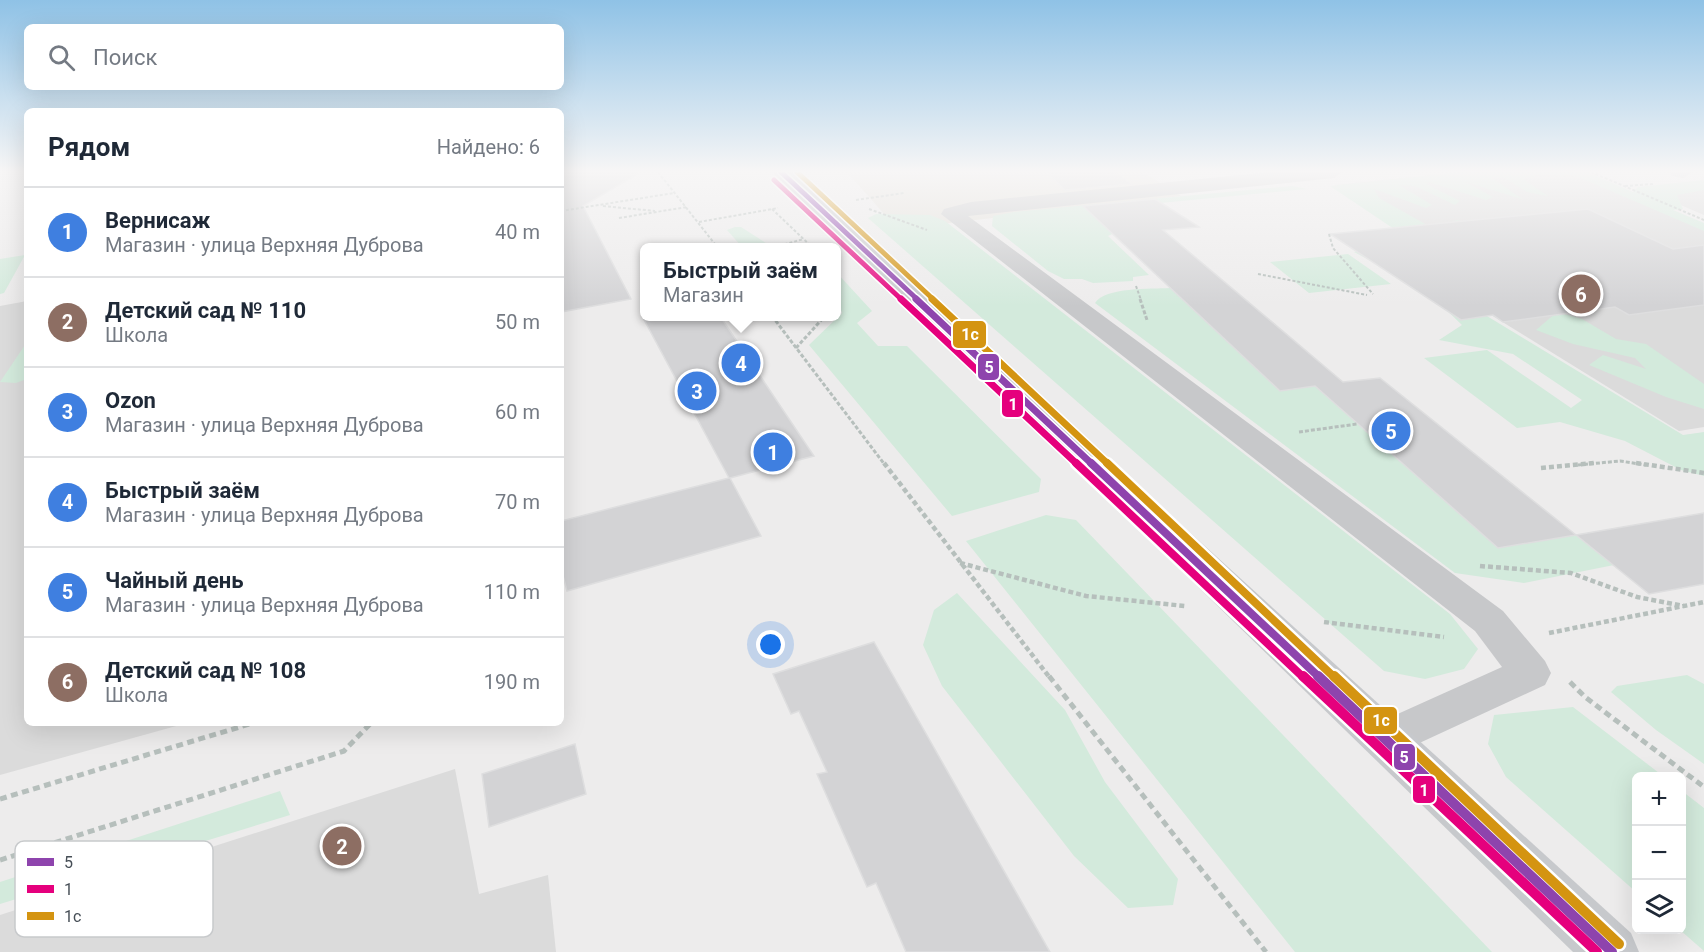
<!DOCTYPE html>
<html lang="ru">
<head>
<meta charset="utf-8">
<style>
	body { margin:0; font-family:Roboto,sans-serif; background:#f6f6f7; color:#1f2937 }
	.controls { position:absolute; right:18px; bottom:18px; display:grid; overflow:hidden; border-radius:9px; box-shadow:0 6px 24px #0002 }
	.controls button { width:54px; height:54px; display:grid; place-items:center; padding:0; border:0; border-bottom:2px solid #e0e1e3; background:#fff; color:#1f2937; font:30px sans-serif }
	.you { position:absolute; left:771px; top:645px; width:21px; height:21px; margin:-15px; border:4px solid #fff; border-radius:50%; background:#1a73e8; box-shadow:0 0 0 9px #1a73e833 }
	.badge { display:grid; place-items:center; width:39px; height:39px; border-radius:50%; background:#0f766e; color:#fff; font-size:20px; font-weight:700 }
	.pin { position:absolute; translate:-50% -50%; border:3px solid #fff; box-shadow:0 2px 6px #0006 }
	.popup { position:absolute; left:640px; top:243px; width:201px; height:78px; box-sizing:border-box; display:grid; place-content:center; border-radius:9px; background:#fff; filter:drop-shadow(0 2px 4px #0005); font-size:20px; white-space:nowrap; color:#747a83 }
	.popup b { font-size:22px; color:#1f2937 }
	.popup::after { content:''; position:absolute; left:50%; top:100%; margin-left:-12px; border:12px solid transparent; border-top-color:#fff }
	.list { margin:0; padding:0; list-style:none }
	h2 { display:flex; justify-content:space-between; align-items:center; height:78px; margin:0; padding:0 24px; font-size:26px }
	h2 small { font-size:20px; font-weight:400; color:#747a83 }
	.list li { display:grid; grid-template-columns:39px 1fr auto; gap:18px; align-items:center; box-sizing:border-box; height:90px; padding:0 24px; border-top:2px solid #e0e1e3 }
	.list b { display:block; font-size:22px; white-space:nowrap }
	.list p { margin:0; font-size:20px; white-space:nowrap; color:#747a83 }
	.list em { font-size:20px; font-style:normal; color:#747a83 }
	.icon { flex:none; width:33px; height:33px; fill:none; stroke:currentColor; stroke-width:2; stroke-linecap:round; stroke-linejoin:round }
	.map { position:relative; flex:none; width:1704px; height:952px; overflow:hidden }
	.search { position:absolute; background:#fff; box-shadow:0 6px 24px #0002; left:24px; top:24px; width:540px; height:66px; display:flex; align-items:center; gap:15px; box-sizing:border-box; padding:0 21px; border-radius:9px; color:#747a83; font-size:22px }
	.panel { position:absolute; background:#fff; box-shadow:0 6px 24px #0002; left:24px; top:108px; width:540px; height:618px; border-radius:9px }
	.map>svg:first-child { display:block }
</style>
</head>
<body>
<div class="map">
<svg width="1704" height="952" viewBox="0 0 1704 952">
	<rect width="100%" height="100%" fill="#edecec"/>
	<path fill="#e3e0d9" d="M 847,172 L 1143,172 L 1181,196 L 907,228 L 892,223 Z"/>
	<path fill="#dbdbdb" d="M 1462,172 L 1577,172 L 1704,227 L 1704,427 L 1679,431 L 1423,273 L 1474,266 L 1335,185 Z
		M 1704,187 L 1704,215 L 1650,192 Z
		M 27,301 L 27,723 L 187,723 L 0,775 L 0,306 Z
		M 455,769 L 479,894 L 548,875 L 556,952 L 0,952 L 0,915 Z"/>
	<path fill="#d3eadc" d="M 1462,172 L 1587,172 L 1633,192 L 1638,187 L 1704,180 L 1704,190 L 1677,195 L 1683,209 L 1673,210 L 1704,223 L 1704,231 L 1576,176 L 1537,175 L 1523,179 L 1548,196 L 1527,192 L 1505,178 L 1491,177 L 1522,199 L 1466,182 L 1493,197 L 1486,200 L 1429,182 L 1426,184 L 1460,201 L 1455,205 L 1415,186 L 1399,185 L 1432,205 L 1426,208 L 1374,189 L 1379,198 L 1434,229 L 1457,220 L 1493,232 L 1371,261 L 1354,252 L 1412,241 L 1330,186 Z
		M 1292,186 L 1307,189 L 1129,206 L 1119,231 L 1108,236 L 1149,275 L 1133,277 L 1133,281 L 1093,283 L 1082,279 L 1064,279 L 1048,271 L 992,226 L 993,216 L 1014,212 Z
		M 876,214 L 930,215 L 945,221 L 1450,614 L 1478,649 L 1464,669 L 1425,679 L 1384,671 L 868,218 Z
		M 735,227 L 741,227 L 772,247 L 742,247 L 727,230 Z
		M 1348,254 L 1391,284 L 1309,293 L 1270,262 Z
		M 25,255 L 4,293 L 0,294 L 0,259 Z
		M 837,273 L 872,311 L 857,323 L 878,346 L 907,346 L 1041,479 L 1039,492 L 952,516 L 809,345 L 842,313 L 837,299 Z
		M 1170,288 L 1280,391 L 1315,386 L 1498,548 L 1576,535 L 1614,565 L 1524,583 L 1455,573 L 1095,303 C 1105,287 1151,289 1170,288 Z
		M 1454,296 L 1683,435 L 1704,432 L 1704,476 L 1681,470 L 1625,441 L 1560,422 L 1517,428 L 1424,358 L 1487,350 L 1571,408 L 1582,400 L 1513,354 L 1439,340 L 1462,325 L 1435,299 Z
		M 1557,312 L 1582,319 L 1616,339 L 1646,344 L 1704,384 L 1704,409 L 1666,397 L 1589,365 L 1603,355 L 1646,369 L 1635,358 L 1573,344 L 1536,330 Z
		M 27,342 L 27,379 L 16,383 L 0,382 Z
		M 1046,515 L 1076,520 L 1492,952 L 1295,952 L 966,541 Z
		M 957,593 L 1065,710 L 1105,782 L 1178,879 L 1173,905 L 1128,908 L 1074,856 L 942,686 L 923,645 L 934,610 Z
		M 1687,675 L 1704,684 L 1704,764 L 1656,730 L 1611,692 L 1617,686 Z
		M 1573,707 L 1663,776 L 1636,776 L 1636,892 L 1506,777 L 1488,744 L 1494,715 Z
		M 280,791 L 290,815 L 0,904 L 0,882 Z
		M 1682,791 L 1704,808 L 1704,951 L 1680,930 Z"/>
	<path fill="#d3d3d5" stroke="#dededf" stroke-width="1.5" d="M 561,172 L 641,172 L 583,206 L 631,299 L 561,312 Z
		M 1046,172 L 1115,172 L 1132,184 L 1065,190 Z
		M 1155,199 L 1199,227 L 1163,230 L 1343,382 L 1380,378 L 1576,535 L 1498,548 L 1315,386 L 1280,391 L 1083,206 Z
		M 1588,209 L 1673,249 L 1704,245 L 1704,305 L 1629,315 L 1615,307 L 1503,322 L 1493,315 L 1461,320 L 1330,234 Z
		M 642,316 L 720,316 L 814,456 L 730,478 L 761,536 L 567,591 L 561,568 L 561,521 L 729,478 Z
		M 1704,513 L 1704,584 L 1649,594 L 1576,535 Z
		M 874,642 L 1050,952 L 906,952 L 876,883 L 867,887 L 817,774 L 827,772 L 799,711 L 791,714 L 773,674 Z
		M 575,744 L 586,794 L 489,827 L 482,774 Z"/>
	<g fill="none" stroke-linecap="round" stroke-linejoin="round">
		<path stroke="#b6bfbc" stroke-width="2" stroke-dasharray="3 2" stroke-linecap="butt" d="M 658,172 L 718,248
			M 1591,172 L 1704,220
			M 1625,186 L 1653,184
			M 856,200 L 904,193
			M 603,206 L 655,211
			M 772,209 L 813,248
			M 869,209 L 927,230
			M 561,211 L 674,193
			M 619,218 L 687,207
			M 699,222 L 778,208
			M 1329,234 L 1333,248 L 1373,294
			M 770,248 L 804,239
			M 1258,274 L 1367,295
			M 1136,286 L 1141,300"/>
		<path stroke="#b6bfbc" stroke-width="3" stroke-dasharray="4 2" stroke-linecap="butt" d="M 1140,299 L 1147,320
			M 772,316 L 885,465
			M 796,348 L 825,316
			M 1299,432 L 1357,424
			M 1578,465 L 1620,461 L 1646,465"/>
		<path stroke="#b6bfbc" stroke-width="4.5" stroke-dasharray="5 3" stroke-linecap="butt" d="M 884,463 L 1050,678
			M 1636,463 L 1704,473
			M 1541,468 L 1595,463
			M 960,563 L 1086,596 L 1185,606
			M 1480,566 L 1571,573 L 1637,597 L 1684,606
			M 1324,622 L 1444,637
			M 1549,633 L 1704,602"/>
		<path stroke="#b6bfbc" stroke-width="5" stroke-dasharray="7 4.5" stroke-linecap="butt" d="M 1049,676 L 1266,952
			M 1570,682 L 1585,697 L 1704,787
			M 0,799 L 253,723
			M 0,860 L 344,751 L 371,723"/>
		<path fill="#c7c8ca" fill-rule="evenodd" d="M 1270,172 L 1343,172 L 1334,178 L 968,216 L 1503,611 L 1545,661 L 1551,673 L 1545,685 L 1387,758 L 1371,752 L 1365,739 L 1371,726 L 1502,667 L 1475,631 L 941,214 L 944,209 L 971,202 Z
			M 1670,172 L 1692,172 L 1683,178 L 1672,176 Z"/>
		<path fill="#c7c9cc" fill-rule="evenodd" d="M 772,172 L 793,172 L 1631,933 L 1639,952 L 1573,952 Z"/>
		<g stroke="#fff" stroke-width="8">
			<path id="bus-1-far3" d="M 781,172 L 918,300"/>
		</g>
		<g stroke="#fff" stroke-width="10">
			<path id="bus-1-far2" d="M 916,299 L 1093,465"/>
		</g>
		<g stroke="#fff" stroke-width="13">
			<path id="bus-1-far1" d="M 1091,463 L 1320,678"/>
		</g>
		<g stroke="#fff" stroke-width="15">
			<path id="bus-1" d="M 1318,676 L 1612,952"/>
		</g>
		<g stroke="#fff" stroke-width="8">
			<path id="bus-2-far3" d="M 774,180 L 902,300"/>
		</g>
		<g stroke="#fff" stroke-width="10">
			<path id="bus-2-far2" d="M 901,299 L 1078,465"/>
		</g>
		<g stroke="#fff" stroke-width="13">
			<path id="bus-2-far1" d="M 1076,463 L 1304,678"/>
		</g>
		<g stroke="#fff" stroke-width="15">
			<path id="bus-2" d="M 1303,676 L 1597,952"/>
		</g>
		<g stroke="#fff" stroke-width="8">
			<path id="bus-3-far3" d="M 797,172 L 934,300"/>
		</g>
		<g stroke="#fff" stroke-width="10">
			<path id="bus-3-far2" d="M 932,299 L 1109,465"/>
		</g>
		<g stroke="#fff" stroke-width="13">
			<path id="bus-3-far1" d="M 1107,463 L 1335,678"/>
		</g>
		<g stroke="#fff" stroke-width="15">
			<path id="bus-3" d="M 1334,676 L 1619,944"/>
		</g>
		<use href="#bus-1-far3" stroke="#8e44ad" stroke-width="5"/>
		<use href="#bus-1-far2" stroke="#8e44ad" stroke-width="7"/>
		<use href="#bus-1-far1" stroke="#8e44ad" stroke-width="8"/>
		<use href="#bus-1" stroke="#8e44ad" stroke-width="10"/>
		<use href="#bus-2-far3" stroke="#e5007d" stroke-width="5"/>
		<use href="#bus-2-far2" stroke="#e5007d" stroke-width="7"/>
		<use href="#bus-2-far1" stroke="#e5007d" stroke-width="8"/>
		<use href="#bus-2" stroke="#e5007d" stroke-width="10"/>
		<use href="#bus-3-far3" stroke="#d49411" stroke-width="5"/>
		<use href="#bus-3-far2" stroke="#d49411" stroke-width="7"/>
		<use href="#bus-3-far1" stroke="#d49411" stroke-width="8"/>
		<use href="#bus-3" stroke="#d49411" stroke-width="10"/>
	</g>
	<linearGradient id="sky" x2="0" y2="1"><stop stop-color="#8fc2e6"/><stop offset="0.56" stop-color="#f7f6f6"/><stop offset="1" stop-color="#f7f6f6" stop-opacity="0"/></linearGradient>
	<rect width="1704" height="306" fill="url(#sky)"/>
	<rect x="15" y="841" width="198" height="96" rx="9" fill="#fff" stroke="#c8cacc" stroke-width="1.5"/>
	<rect x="27" y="858" width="27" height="8" fill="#8e44ad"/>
	<rect x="27" y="885" width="27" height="8" fill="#e5007d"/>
	<rect x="27" y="912" width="27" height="8" fill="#d49411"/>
	<g font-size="16" fill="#464e56">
		<text x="64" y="868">5</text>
		<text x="64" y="895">1</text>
		<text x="64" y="922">1с</text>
	</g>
	<g stroke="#fff" stroke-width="2">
		<rect x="952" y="320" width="35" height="29" rx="6" fill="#d49411"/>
		<rect x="977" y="353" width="23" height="28" rx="6" fill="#8e44ad"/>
		<rect x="1001" y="389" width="23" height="29" rx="6" fill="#e5007d"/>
		<rect x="1363" y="706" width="35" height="29" rx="6" fill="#d49411"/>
		<rect x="1393" y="743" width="23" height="28" rx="6" fill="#8e44ad"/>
		<rect x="1412" y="775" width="24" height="29" rx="6" fill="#e5007d"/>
	</g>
	<g font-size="16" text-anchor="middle" font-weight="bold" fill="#fff">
		<text x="970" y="340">1с</text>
		<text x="989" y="373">5</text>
		<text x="1013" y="410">1</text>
		<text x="1381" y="726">1с</text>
		<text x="1404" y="763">5</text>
		<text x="1424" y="796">1</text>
	</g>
</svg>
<div class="controls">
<button>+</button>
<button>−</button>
<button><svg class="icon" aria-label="layers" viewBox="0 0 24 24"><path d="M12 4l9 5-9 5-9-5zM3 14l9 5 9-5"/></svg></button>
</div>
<div class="you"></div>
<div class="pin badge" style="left:773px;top:452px;background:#3f7fe0">1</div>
<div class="pin badge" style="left:342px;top:846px;background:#8d6e63">2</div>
<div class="pin badge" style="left:697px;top:391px;background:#3f7fe0">3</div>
<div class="pin badge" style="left:741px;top:363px;background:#3f7fe0">4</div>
<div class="popup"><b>Быстрый заём</b>Магазин</div>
<div class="pin badge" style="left:1391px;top:431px;background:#3f7fe0">5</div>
<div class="pin badge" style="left:1581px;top:294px;background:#8d6e63">6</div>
<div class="search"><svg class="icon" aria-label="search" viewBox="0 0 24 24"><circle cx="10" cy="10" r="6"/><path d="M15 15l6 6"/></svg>Поиск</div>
<section class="panel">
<h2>Рядом<small>Найдено: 6</small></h2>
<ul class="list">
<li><span class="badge" style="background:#3f7fe0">1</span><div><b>Вернисаж</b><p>Магазин · улица Верхняя Дуброва</p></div><em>40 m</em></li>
<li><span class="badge" style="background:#8d6e63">2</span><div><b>Детский сад № 110</b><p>Школа</p></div><em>50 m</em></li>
<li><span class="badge" style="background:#3f7fe0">3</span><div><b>Ozon</b><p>Магазин · улица Верхняя Дуброва</p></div><em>60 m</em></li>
<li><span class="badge" style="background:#3f7fe0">4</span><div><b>Быстрый заём</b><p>Магазин · улица Верхняя Дуброва</p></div><em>70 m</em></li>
<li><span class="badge" style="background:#3f7fe0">5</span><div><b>Чайный день</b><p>Магазин · улица Верхняя Дуброва</p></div><em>110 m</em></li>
<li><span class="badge" style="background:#8d6e63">6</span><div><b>Детский сад № 108</b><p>Школа</p></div><em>190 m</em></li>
</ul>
</section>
</div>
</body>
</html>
